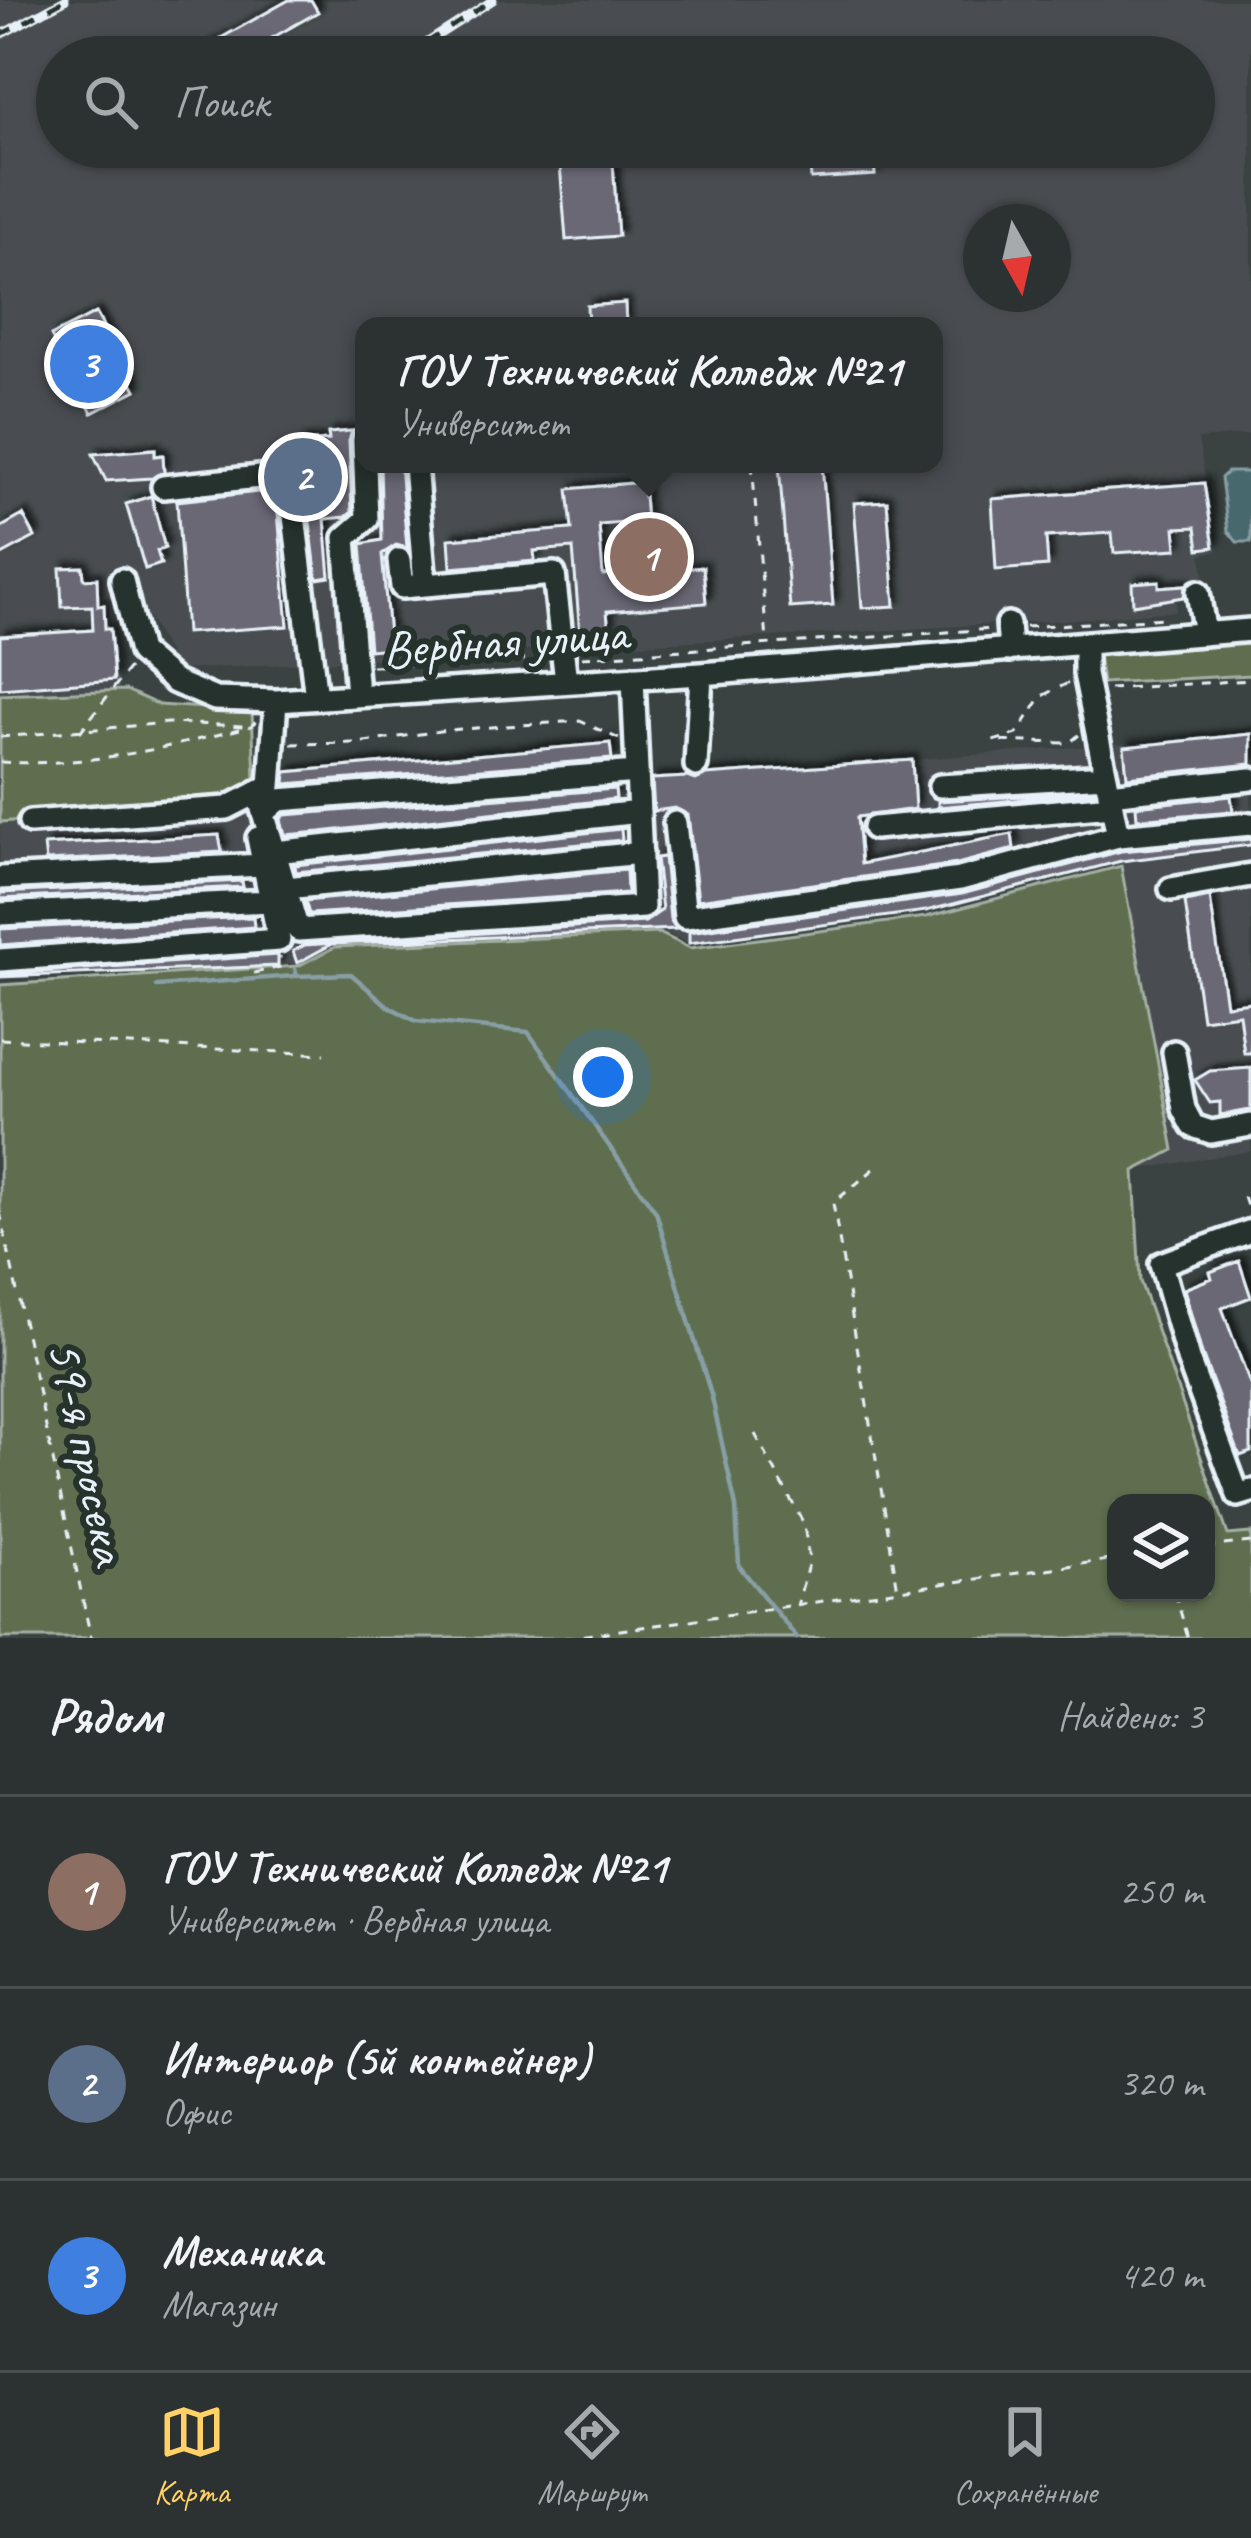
<!DOCTYPE html>
<html lang="ru">
<head>
<meta charset="utf-8">
<style>
	body { margin:0; font-family:Caveat,sans-serif; background:#383e3e; color:#f1f3f6 }
	.controls { position:absolute; right:36px; bottom:36px; display:grid; overflow:hidden; border-radius:24px; box-shadow:0 3px 9px #0004 }
	.controls button { width:108px; height:108px; display:grid; place-items:center; padding:0; border:0; border-bottom:3px solid #484d4d; background:#2c3232; color:#f1f3f6; font:60px sans-serif }
	.compass { position:absolute; left:963px; top:204px; width:108px; height:108px; border-radius:50%; background:#2c3232; box-shadow:0 3px 9px #0004; rotate:172deg }
	.you { position:absolute; left:603px; top:1077px; width:42px; height:42px; margin:-30px; border:9px solid #fff; border-radius:50%; background:#1a73e8; box-shadow:0 0 0 18px #1a73e833 }
	.badge { display:grid; place-items:center; width:78px; height:78px; border-radius:50%; background:#ffd166; color:#fff; font-size:39px; font-weight:700 }
	.pin { position:absolute; translate:-50% -50%; border:6px solid #fff; box-shadow:0 3px 12px #0006 }
	.popup { position:absolute; left:355px; top:317px; width:588px; height:156px; box-sizing:border-box; display:grid; place-content:center; border-radius:24px; background:#2c3232; filter:drop-shadow(0 3px 9px #0005); font-size:39px; white-space:nowrap; color:#a6aaac }
	.popup b { font-size:45px; color:#f1f3f6 }
	.popup::after { content:''; position:absolute; left:50%; top:100%; margin-left:-24px; border:24px solid transparent; border-top-color:#2c3232 }
	.list { margin:0; padding:0; list-style:none }
	h2 { display:flex; justify-content:space-between; align-items:center; height:156px; margin:0; padding:0 48px; font-size:51px }
	h2 small { font-size:39px; font-weight:400; color:#a6aaac }
	.list li { display:grid; grid-template-columns:78px 1fr auto; gap:36px; align-items:center; box-sizing:border-box; height:192px; padding:0 48px; border-top:3px solid #484d4d }
	.list b { display:block; font-size:45px; white-space:nowrap }
	.list p { margin:0; font-size:39px; white-space:nowrap; color:#a6aaac }
	.list em { font-size:39px; font-style:normal; color:#a6aaac }
	.icon { flex:none; width:66px; height:66px; fill:none; stroke:currentColor; stroke-width:2; stroke-linecap:round; stroke-linejoin:round }
	.map { position:relative; flex:none; width:1251px; height:1638px; overflow:hidden }
	.search { position:absolute; background:#2c3232; box-shadow:0 3px 9px #0004; left:36px; right:36px; top:36px; height:132px; display:flex; align-items:center; gap:30px; box-sizing:border-box; padding:0 42px; border-radius:66px; color:#a6aaac; font-size:45px }
	.sheet { height:732px; background:#2c3232 }
	nav { display:flex; justify-content:space-around; align-items:center; box-sizing:border-box; height:168px; border-top:3px solid #484d4d; background:#2c3232; font-size:33px; color:#a6aaac }
	nav a { display:grid; justify-items:center; gap:6px }
	nav .on { color:#ffd166 }
	.map>svg:first-child { display:block }
</style>
</head>
<body>
<div class="map">
<svg width="1251" height="1638" viewBox="0 0 1251 1638">
	<defs>
		<filter id="shadow"><feDropShadow dx="5.5" dy="-5.5" stdDeviation="3" flood-color="#0009"/></filter>
	</defs>
	<rect width="100%" height="100%" fill="#3a4342"/>
	<filter id="ink" filterUnits="userSpaceOnUse"><feTurbulence type="fractalNoise" baseFrequency=".00833" numOctaves="2"/><feDisplacementMap in="SourceGraphic" scale="24" xChannelSelector="R" yChannelSelector="G"/><feConvolveMatrix kernelMatrix="1 2 1 2 8 2 1 2 1" color-interpolation-filters="sRGB"/></filter>
	<g filter="url(#ink)">
		<path fill="#484e51" fill-rule="evenodd" d="M 0,0 L 1251,0 L 1251,434 L 1198,439 L 1218,551 L 1201,554 L 1206,591 L 1176,598 L 1176,611 L 1050,621 L 178,670 L 122,572 L 108,575 L 120,691 L 0,695 ZM 57,57 L 1194,57 L 1194,147 L 57,147 ZM 981,222 L 1053,222 L 1053,294 L 981,294 ZM 364,326 L 934,326 L 934,464 L 364,464 Z
			M 1251,734 L 1251,1151 L 1134,1170 L 1093,896 L 1119,861 L 926,911 L 690,943 L 658,930 L 332,944 L 297,963 L 278,966 L 0,977 L 0,823 L 275,808 Z"/>
		<path fill="#5f6e50" stroke="#a4b0a4" stroke-width="3" fill-rule="evenodd" d="M 1251,644 L 1251,675 L 1102,683 L 1098,655 Z
			M 126,690 L 159,705 L 252,711 L 255,778 L 211,803 L 0,822 L 0,695 Z
			M 1121,866 L 1174,1150 L 1134,1171 L 1140,1281 L 1228,1535 L 1251,1533 L 1251,1638 L 0,1638 L 0,985 L 298,966 L 335,947 L 659,933 L 690,948 L 926,917 ZM 1206,1503 L 1206,1593 L 1116,1593 L 1116,1503 Z"/>
		<path fill="#47696d" stroke="#879fa5" stroke-width="3" d="M 1227,472 L 1251,472 L 1251,542 L 1237,542 L 1228,531 L 1221,478 Z"/>
		<g fill="none" stroke-linecap="round" stroke-linejoin="round">
			<path stroke="#879fa5" stroke-width="4.5" d="M 295,969 L 297,976 L 351,974 L 388,1006 L 416,1021 L 528,1032 L 656,1212 L 712,1398 L 736,1507 L 739,1566 L 797,1638
				M 157,986 L 295,976"/>
		</g>
		<path fill="#6a6874" stroke="#e8f1f8" stroke-width="3" filter="url(#shadow)" d="M 289,0 L 311,0 L 318,12 L 238,57 L 187,57 Z
			M 572,147 L 612,147 L 618,236 L 566,240 L 560,164 L 573,163 Z
			M 873,147 L 875,175 L 811,179 L 809,152 Z
			M 625,303 L 626,326 L 588,326 L 587,306 Z
			M 96,313 L 136,390 L 92,413 L 51,336 Z
			M 352,431 L 349,441 L 352,512 L 346,517 L 325,519 L 330,577 L 317,579 L 300,442 L 329,440 L 328,433 Z
			M 155,449 L 155,456 L 163,455 L 164,472 L 152,478 L 106,481 L 93,454 Z
			M 380,464 L 400,464 L 407,548 L 396,545 L 382,554 L 390,648 L 369,650 L 361,544 L 382,540 Z
			M 779,464 L 822,464 L 833,605 L 790,608 Z
			M 643,482 L 646,521 L 599,525 L 603,575 L 703,567 L 706,603 L 607,611 L 609,632 L 580,635 L 573,548 L 534,551 L 535,561 L 451,568 L 449,539 L 572,529 L 568,489 Z
			M 1204,483 L 1214,547 L 1199,549 L 1196,527 L 1175,528 L 1177,549 L 1114,553 L 1112,533 L 1046,537 L 1048,566 L 996,570 L 992,499 Z
			M 276,490 L 288,626 L 186,633 L 177,501 Z
			M 151,496 L 165,548 L 157,551 L 161,564 L 145,569 L 126,504 Z
			M 887,501 L 895,606 L 862,608 L 854,503 Z
			M 23,515 L 35,537 L 0,556 L 0,528 Z
			M 83,567 L 84,579 L 97,578 L 98,606 L 104,605 L 105,629 L 110,629 L 114,680 L 0,689 L 0,636 L 93,630 L 92,606 L 62,607 L 60,568 Z
			M 1159,581 L 1159,587 L 1185,585 L 1184,597 L 1133,605 L 1132,583 Z
			M 1251,734 L 1251,764 L 1127,777 L 1124,747 Z
			M 610,743 L 612,759 L 285,784 L 286,772 Z
			M 912,760 L 915,809 L 857,817 L 861,864 L 1012,834 L 1014,849 L 957,864 L 698,900 L 688,815 L 675,808 L 654,811 L 652,779 L 687,777 L 696,780 L 706,775 Z
			M 615,789 L 616,799 L 320,832 L 285,835 L 281,819 L 285,815 Z
			M 1093,792 L 1093,793 L 938,807 L 938,801 Z
			M 1231,796 L 1233,811 L 1137,819 L 1136,806 Z
			M 621,829 L 622,840 L 296,872 L 295,865 Z
			M 219,835 L 222,852 L 46,861 L 44,845 Z
			M 1251,839 L 1251,845 L 1121,861 L 926,911 L 689,943 L 689,932 L 962,894 L 1121,851 Z
			M 664,857 L 670,919 L 676,929 L 332,944 L 297,963 L 293,951 L 305,945 L 645,922 L 662,910 L 656,858 Z
			M 626,870 L 627,893 L 309,914 L 305,901 Z
			M 242,881 L 243,887 L 0,899 L 0,893 Z
			M 1210,897 L 1226,1005 L 1251,1002 L 1251,1053 L 1244,1053 L 1239,1014 L 1202,1019 L 1185,902 Z
			M 253,917 L 254,927 L 0,945 L 0,929 Z
			M 278,955 L 278,966 L 0,977 L 0,975 Z
			M 1251,1068 L 1251,1110 L 1220,1115 L 1220,1102 L 1210,1103 L 1195,1080 L 1210,1071 Z
			M 1239,1261 L 1251,1297 L 1222,1308 L 1251,1387 L 1251,1452 L 1240,1456 L 1202,1354 L 1184,1289 L 1212,1278 L 1210,1272 Z"/>
		<g fill="none" stroke-linecap="round" stroke-linejoin="round">
			<g stroke="#e8f1f8" stroke-width="30">
				<path id="minor" d="M 415,464 L 425,585 L 554,574 L 566,682
					M 163,487 L 289,474 L 316,698
					M 399,560 L 402,587 L 425,585
					M 122,580 L 140,652 L 175,682 L 215,699 L 276,701 L 701,674 L 1251,630
					M 1198,592 L 1205,634
					M 1008,624 L 1010,650
					M 357,695 L 345,538 L 367,519 L 364,440
					M 696,765 L 701,674
					M 940,786 L 1106,776
					M 257,792 L 298,930 L 643,907 L 633,678
					M 1109,794 L 1251,779
					M 264,813 L 279,800 L 637,772
					M 30,822 L 227,808 L 270,786 L 276,701
					M 675,823 L 685,917 L 960,879 L 1118,836 L 1085,674 L 1085,645
					M 874,828 L 1111,806
					M 1118,836 L 1251,824
					M 275,852 L 639,812
					M 0,878 L 263,865
					M 286,888 L 641,853
					M 1171,889 L 1251,875
					M 0,914 L 271,901
					M 0,960 L 279,940 L 258,838
					M 1174,1052 L 1184,1109 L 1193,1126 L 1211,1132 L 1251,1125
					M 1251,1231 L 1161,1264 L 1188,1359 L 1238,1495 L 1251,1491"/>
			</g>
			<path stroke="#e8f1f8" stroke-width="3" stroke-dasharray="9 9" stroke-linecap="butt" d="M 752,464 L 767,641
				M 636,466 L 659,464
				M 1025,627 L 1165,618
				M 582,657 L 992,629
				M 372,666 L 543,659
				M 1068,683 L 1041,697 L 1017,734 L 993,741 L 1069,743 L 1079,735
				M 1109,689 L 1251,680
				M 80,732 L 129,668
				M 0,737 L 168,723 L 244,726
				M 291,744 L 358,743 L 447,730 L 580,721 L 619,739
				M 0,762 C 85,767 170,748 251,726 L 256,721
				M 254,973 L 281,967 L 280,957
				M 0,1039 L 325,1054
				M 874,1169 L 833,1203 L 898,1590
				M 1244,1197 L 1250,1215
				M 0,1212 L 91,1638
				M 755,1434 L 804,1524 L 809,1561 L 797,1606
				M 1206,1547 L 1251,1542
				M 1175,1593 L 1188,1638
				M 565,1638 L 1116,1559"/>
			<use href="#minor" stroke="#26332d" stroke-width="21"/>
			<g stroke="#e8f1f8" stroke-width="9">
				<path id="rail" d="M 0,35 L 65,0
					M 426,43 L 493,0"/>
			</g>
			<use href="#rail" stroke="#26332d" stroke-width="4.5" stroke-dasharray="14" stroke-linecap="butt"/>
		</g>
	</g>
	<g text-anchor="middle" dominant-baseline="central" stroke-width="12" stroke-linejoin="round" paint-order="stroke">
		<g font-size="51" fill="#e8f1f8" stroke="#26332d">
			<text transform="translate(505 641) rotate(-4)">Вербная улица</text>
			<text transform="translate(88 1452) rotate(78)">59-я просека</text>
		</g>
	</g>
</svg>
<div class="controls">
<button><svg class="icon" aria-label="layers" viewBox="0 0 24 24"><path d="M12 4l9 5-9 5-9-5zM3 14l9 5 9-5"/></svg></button>
</div>
<svg class="compass" viewBox="-18 -18 36 36"><path d="M0-13l5 13h-10z" fill="#e53935"/><path d="M0 13l5-13h-10z" fill="#a6aaac"/></svg>
<div class="you"></div>
<div class="pin badge" style="left:649px;top:557px;background:#8d6e63">1</div>
<div class="popup"><b>ГОУ Технический Колледж №21</b>Университет</div>
<div class="pin badge" style="left:303px;top:477px;background:#5c6f8a">2</div>
<div class="pin badge" style="left:89px;top:364px;background:#3f7fe0">3</div>
<div class="search"><svg class="icon" aria-label="search" viewBox="0 0 24 24"><circle cx="10" cy="10" r="6"/><path d="M15 15l6 6"/></svg>Поиск</div>
</div>
<section class="sheet">
<h2>Рядом<small>Найдено: 3</small></h2>
<ul class="list">
<li><span class="badge" style="background:#8d6e63">1</span><div><b>ГОУ Технический Колледж №21</b><p>Университет · Вербная улица</p></div><em>250 m</em></li>
<li><span class="badge" style="background:#5c6f8a">2</span><div><b>Интериор (5й контейнер)</b><p>Офис</p></div><em>320 m</em></li>
<li><span class="badge" style="background:#3f7fe0">3</span><div><b>Механика</b><p>Магазин</p></div><em>420 m</em></li>
</ul>
</section>
<nav>
<a class="on"><svg class="icon" aria-label="map" viewBox="0 0 24 24"><path d="M3 6l6-2 6 2 6-2v14l-6 2-6-2-6 2zM9 4v14M15 6v14"/></svg>Карта</a>
<a><svg class="icon" aria-label="directions" viewBox="0 0 24 24"><path d="M12 3l9 9-9 9-9-9zM9 14v-3h6M13 9l2 2-2 2"/></svg>Маршрут</a>
<a><svg class="icon" aria-label="saved" viewBox="0 0 24 24"><path d="M7 4h10v16l-5-4-5 4z"/></svg>Сохранённые</a>
</nav>
</body>
</html>
